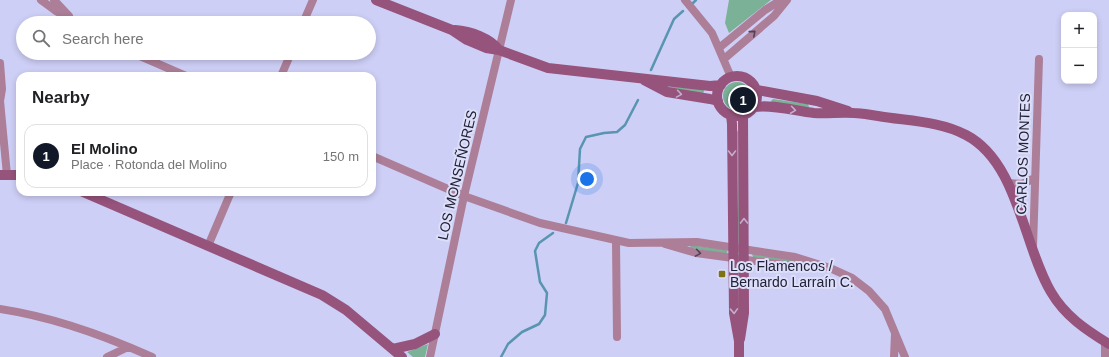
<!DOCTYPE html>
<html lang="en">
<head>
<meta charset="utf-8">
<style>
	body { margin:0; font-family:Helvetica,sans-serif; background:#f6f6f6; color:#202124 }
	.controls { position:absolute; right:12px; top:12px; display:grid; overflow:hidden; border-radius:8px; box-shadow:0 2px 6px #0003 }
	.controls button { width:36px; height:36px; display:grid; place-items:center; padding:0; border:0; border-bottom:1px solid #e0e0e0; background:#fff; color:#202124; font:20px sans-serif }
	.you { position:absolute; left:587px; top:179px; width:14px; height:14px; margin:-10px; border:3px solid #fff; border-radius:50%; background:#1a73e8; box-shadow:0 0 0 6px #1a73e833 }
	.badge { display:grid; place-items:center; width:26px; height:26px; border-radius:50%; background:#111827; color:#fff; font-size:13px; font-weight:700 }
	.pin { position:absolute; translate:-50% -50%; border:2px solid #fff; box-shadow:0 1px 4px #0006 }
	.list { margin:0; padding:0; list-style:none }
	h2 { display:flex; justify-content:space-between; align-items:center; height:52px; margin:0; padding:0 16px; font-size:17px }
	h2 small { font-size:13px; font-weight:400; color:#757577 }
	.list li { display:grid; grid-template-columns:26px 1fr auto; gap:12px; align-items:center; box-sizing:border-box; height:64px; margin:0 8px 8px; padding:0 8px; border:1px solid #e0e0e0; border-radius:12px }
	.list b { display:block; font-size:15px; white-space:nowrap }
	.list p { margin:0; font-size:13px; white-space:nowrap; color:#757577 }
	.list em { font-size:13px; font-style:normal; color:#757577 }
	.icon { flex:none; width:22px; height:22px; fill:none; stroke:currentColor; stroke-width:2; stroke-linecap:round; stroke-linejoin:round }
	.map { position:relative; flex:none; width:1109px; height:357px; overflow:hidden }
	.search { position:absolute; background:#fff; box-shadow:0 2px 6px #0003; left:16px; top:16px; width:360px; height:44px; display:flex; align-items:center; gap:10px; box-sizing:border-box; padding:0 14px; border-radius:22px; color:#757577; font-size:15px }
	.panel { position:absolute; background:#fff; box-shadow:0 2px 6px #0003; left:16px; top:72px; width:360px; height:124px; border-radius:12px }
	.map>svg:first-child { display:block }
</style>
</head>
<body>
<div class="map">
<svg width="1109" height="357" viewBox="0 0 1109 357">
	<rect width="100%" height="100%" fill="#cecff6"/>
	<path fill="#7ab197" d="M 729,0 L 771,0 L 729,33 L 725,23 Z
		M723 96a14 14 0 1 1 28 0a14 14 0 1 1-28 0Z
		M 663,86 L 703,89 L 704,91 L 703,94 L 674,90 Z
		M 773,99 L 808,104 L 809,107 L 808,109 L 772,103 L 771,101 Z
		M 738,130 L 740,301 L 739,302 L 737,132 Z
		M 691,245 L 726,250 L 728,252 L 725,254 L 690,248 Z
		M 752,254 L 793,260 L 791,262 L 753,257 Z
		M 428,344 L 425,357 L 413,357 L 407,352 Z"/>
	<g fill="none" stroke-linecap="round" stroke-linejoin="round">
		<path stroke="#5994b0" stroke-width="2.5" d="M 693,3 L 696,0
			M 651,70 L 674,19 L 683,11
			M 566,223 L 578,183 L 580,149 L 586,137 L 604,133 L 617,132 L 625,125 L 638,100
			M 501,357 L 508,344 L 522,332 L 539,324 L 545,315 L 547,293 L 540,282 L 535,251 L 539,243 L 553,233"/>
	</g>
	<path fill="#32194c" d="M734.5 97a3.5 3.5 0 1 1 7 0a3.5 3.5 0 1 1-7 0Z"/>
	<g fill="none" stroke-linecap="round" stroke-linejoin="round">
		<path stroke="#ac7e98" stroke-width="8" d="M 41,0 L 56,11 L 77,23
			M 54,0 L 69,16
			M 685,0 L 712,33 L 731,77
			M 303,23 L 313,0
			M 719,48 L 765,10 L 781,0
			M 133,53 L 186,76
			M 724,59 L 774,16 L 787,0
			M 0,63 L 2,89 L 0,101 L 7,175
			M 281,76 L 291,53
			M 372,156 L 464,196 L 540,223 L 629,243 L 697,242 L 795,257 L 830,268 L 852,278 L 869,291 L 885,309 L 905,357
			M 1008,183 L 1022,184 L 1035,178
			M 616,241 L 617,337
			M 665,244 L 696,253 L 785,265 L 813,264
			M 208,246 L 231,192
			M 1033,247 L 1039,59
			M 0,309 C 53,317 103,335 152,357
			M 107,357 L 128,347
			M 430,357 L 464,196 L 511,0
			M 894,357 L 895,334
			M 1105,357 L 1105,342"/>
		<path stroke="#96537c" stroke-width="10" d="M 376,0 L 452,30 L 467,40 L 486,48 L 499,50 L 548,68 L 710,86 L 721,85
			M 455,30 C 470,31 490,38 499,50
			M717 96a20 20 0 1 1 40 0a20 20 0 1 1-40 0Z
			M 644,80 L 667,92 L 710,99 L 718,101
			M 757,90 L 817,101 L 848,111
			M 754,107 C 773,104 795,111 814,113 C 827,114 841,112 854,113 C 862,113 870,115 878,116 C 907,121 940,121 966,135 C 1018,162 1023,245 1051,292 C 1065,316 1086,330 1109,344
			M 731,115 L 732,124 L 734,313 L 739,341 L 739,357
			M 0,175 L 20,175
			M 83,192 L 322,295 L 346,310 L 402,357
			M 740,339 L 744,313 L 743,115
			M 393,349 L 415,344 L 435,334"/>
	</g>
	<defs><path id="oneway-chevron" d="M-2-3.5L2.5 0L-2 3.5" fill="none" stroke-width="1.6" stroke-linecap="round" stroke-linejoin="round"/></defs>
	<g stroke="#51415a">
		<use href="#oneway-chevron" transform="translate(753 33) rotate(-41)"/>
		<use href="#oneway-chevron" transform="translate(698 253) rotate(9)"/>
	</g>
	<g stroke="#c4adcd">
		<use href="#oneway-chevron" transform="translate(679 94) rotate(9)"/>
		<use href="#oneway-chevron" transform="translate(793 110) rotate(8)"/>
		<use href="#oneway-chevron" transform="translate(732 153) rotate(90)"/>
		<use href="#oneway-chevron" transform="translate(744 221) rotate(-91)"/>
		<use href="#oneway-chevron" transform="translate(734 311) rotate(88)"/>
	</g>
	<rect fill="#7c7315" stroke="#dddef8" stroke-width="1.5" x="718" y="270" width="8" height="8" rx="2"/>
	<g text-anchor="middle" dominant-baseline="central" stroke-width="4" stroke-linejoin="round" paint-order="stroke">
		<g font-size="14" fill="#202038" stroke="#dddef8">
			<text transform="translate(1023 154) rotate(-88)">CARLOS MONTES</text>
			<text transform="translate(457 175) rotate(-77)">LOS MONSEÑORES</text>
		</g>
		<g font-size="14" fill="#202038" stroke="#dddef8" text-anchor="start">
			<text x="730" y="266">Los Flamencos /<tspan x="730" dy="16">Bernardo Larraín C.</tspan></text>
		</g>
	</g>
</svg>
<div class="controls">
<button>+</button>
<button>−</button>
</div>
<div class="you"></div>
<div class="pin badge" style="left:743px;top:100px">1</div>
<div class="search"><svg class="icon" aria-label="search" viewBox="0 0 24 24"><circle cx="10" cy="10" r="6"/><path d="M15 15l6 6"/></svg>Search here</div>
<section class="panel">
<h2>Nearby<small></small></h2>
<ul class="list">
<li><span class="badge">1</span><div><b>El Molino</b><p>Place · Rotonda del Molino</p></div><em>150 m</em></li>
</ul>
</section>
</div>
</body>
</html>
